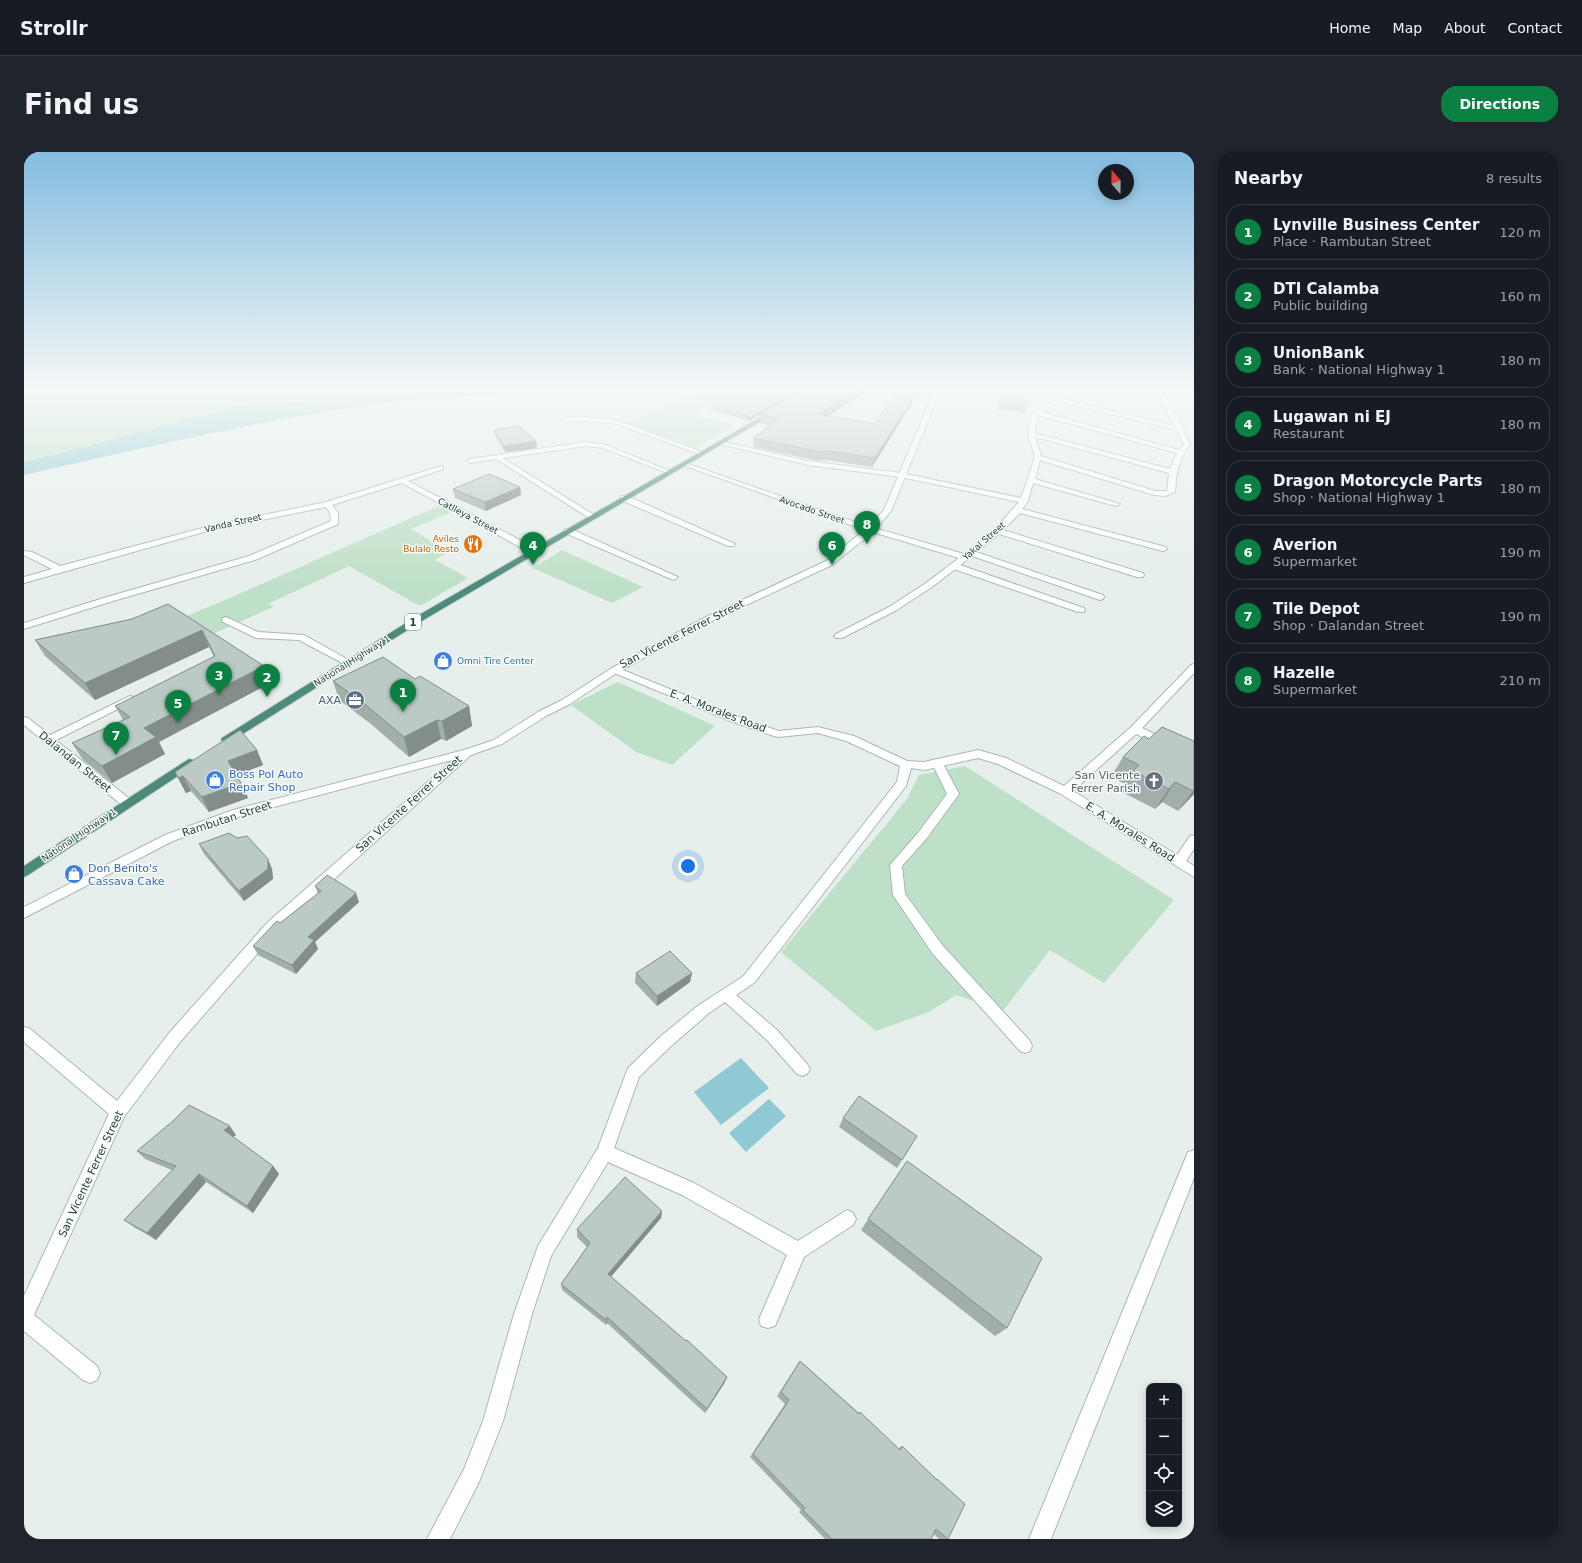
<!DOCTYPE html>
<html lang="en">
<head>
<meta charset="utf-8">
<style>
	body { margin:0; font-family:"DejaVu Sans",sans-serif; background:#20242c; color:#f1f3f6 }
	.controls { position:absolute; right:12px; bottom:12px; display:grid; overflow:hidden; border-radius:8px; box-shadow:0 2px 10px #0003 }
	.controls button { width:36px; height:36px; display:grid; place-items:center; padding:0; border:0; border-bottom:1px solid #363941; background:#171b24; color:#f1f3f6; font:20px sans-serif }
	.compass { position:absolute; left:1074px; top:12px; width:36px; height:36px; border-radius:50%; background:#171b24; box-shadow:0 2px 10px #0003; rotate:340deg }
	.you { position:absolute; left:664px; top:714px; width:14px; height:14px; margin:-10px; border:3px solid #fff; border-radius:50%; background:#1a73e8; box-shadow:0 0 0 6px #1a73e833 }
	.badge { display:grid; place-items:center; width:26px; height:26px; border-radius:50%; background:#0b8043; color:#fff; font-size:13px; font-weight:700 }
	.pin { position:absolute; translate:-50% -33px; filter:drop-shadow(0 1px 2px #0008) }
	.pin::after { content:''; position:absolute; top:21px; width:14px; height:12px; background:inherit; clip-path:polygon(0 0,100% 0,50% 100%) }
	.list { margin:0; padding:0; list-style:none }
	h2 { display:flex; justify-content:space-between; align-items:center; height:52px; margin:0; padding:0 16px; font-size:17px }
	h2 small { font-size:13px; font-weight:400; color:#9ea1a6 }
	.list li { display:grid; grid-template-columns:26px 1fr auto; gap:12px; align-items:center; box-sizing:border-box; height:56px; margin:0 8px 8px; padding:0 8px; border:1px solid #363941; border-radius:16px }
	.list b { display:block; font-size:15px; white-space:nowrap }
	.list p { margin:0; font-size:13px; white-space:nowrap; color:#9ea1a6 }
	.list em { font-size:13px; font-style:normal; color:#9ea1a6 }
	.icon { flex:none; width:22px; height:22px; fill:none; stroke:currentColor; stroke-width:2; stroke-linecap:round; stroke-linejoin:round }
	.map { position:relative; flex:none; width:1170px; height:1387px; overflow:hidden; border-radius:16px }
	header { display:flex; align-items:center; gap:24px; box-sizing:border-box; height:56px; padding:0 20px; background:#171b24; border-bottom:1px solid #363941 }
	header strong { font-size:19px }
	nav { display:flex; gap:22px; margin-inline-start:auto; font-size:14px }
	.intro { display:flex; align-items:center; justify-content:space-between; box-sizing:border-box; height:96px; padding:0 24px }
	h1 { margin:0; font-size:28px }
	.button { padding:10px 18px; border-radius:16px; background:#0b8043; color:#fff; font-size:14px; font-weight:700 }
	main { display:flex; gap:24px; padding:0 24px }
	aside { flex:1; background:#171b24; border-radius:16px; box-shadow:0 2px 10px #0003 }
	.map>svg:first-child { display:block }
</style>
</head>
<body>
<header>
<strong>Strollr</strong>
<nav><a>Home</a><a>Map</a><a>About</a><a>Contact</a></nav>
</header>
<div class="intro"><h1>Find us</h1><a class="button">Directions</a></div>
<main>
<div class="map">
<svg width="1170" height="1387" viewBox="0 0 1170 1387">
	<rect width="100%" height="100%" fill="#e6efeb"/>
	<path fill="#bfe0c8" d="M 0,237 L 389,237 L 308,247 L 95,286 L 0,310 Z
		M 542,237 L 594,237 L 566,245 L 555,240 L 535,240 Z
		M 689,237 L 715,237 L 669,262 L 710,273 L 672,296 L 602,270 L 628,259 Z
		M 417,353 L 430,359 L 387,377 L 425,400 L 411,408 L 444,426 L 396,454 L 325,414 L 244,452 L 249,455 L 178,487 L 151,469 C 241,432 328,391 417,353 Z
		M 538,398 L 619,435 L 588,451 L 509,416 Z
		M 594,530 L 691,574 L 648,613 L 612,600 L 547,553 Z
		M 941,614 L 1150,748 L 1080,831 L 1026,798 L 979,859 L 932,843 L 905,860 L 852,879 L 757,800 L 883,647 L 895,623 Z"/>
	<path fill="#8ec9d4" d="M 389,237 L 542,237 L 535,240 C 474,242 413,244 353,252 C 234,269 117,296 0,323 L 0,310 L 95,286 L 212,254 L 308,247 Z
		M 717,906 L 745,936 L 697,973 L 670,940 Z
		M 745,947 L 762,964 L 722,1000 L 705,981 Z"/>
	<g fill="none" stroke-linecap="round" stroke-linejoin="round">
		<g stroke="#a8b8b2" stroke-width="2">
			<path id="service" d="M 927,412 L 933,412 L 1060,456 L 1061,458 L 1060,460 L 1054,460 L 927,416 L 926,414 Z
				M 202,465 L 234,480 L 280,483 L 330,511 L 325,514 L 322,513 L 275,488 L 232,486 L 199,470 L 198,468 L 199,466 Z
				M 106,544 L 110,545 L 111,547 L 110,549 L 28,590 L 24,591 L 19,588 L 20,586 Z
				M 913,607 L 917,608 L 935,642 L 902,687 L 878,714 L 881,742 L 919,794 L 1006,889 L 1008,894 L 1006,899 L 1001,901 L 996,899 L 909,802 L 869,743 L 866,713 L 894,681 L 923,642 L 908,611 L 909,608 Z
				M 726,820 L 731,822 L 733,826 L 731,830 L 712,843 L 753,878 L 783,912 L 786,917 L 783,922 L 778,924 L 773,922 L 743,888 L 701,850 L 685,861 L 647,894 L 615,925 L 590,996 L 670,1031 L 774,1089 L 823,1058 L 829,1061 L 832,1067 L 829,1073 L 780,1105 L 751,1174 L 744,1176 L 737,1174 L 735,1167 L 763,1103 L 658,1043 L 584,1010 L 527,1104 L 508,1162 L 479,1269 L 455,1330 L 426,1387 L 403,1387 L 440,1317 L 459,1269 L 490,1162 L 514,1094 L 574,996 L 604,916 L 637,884 L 675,853 Z"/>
		</g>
		<g stroke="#a8b8b2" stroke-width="2">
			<path id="minor" d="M 1051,237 L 1059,237 L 1040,247 L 1150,274 L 1132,237 L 1138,237 L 1158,275 L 1160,277 L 1159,278 L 1166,292 C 1155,307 1152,321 1151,340 L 1141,344 L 1130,343 L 1016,308 L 1011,327 L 1096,352 L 1092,354 L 1009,331 L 1004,349 L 998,357 L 1142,395 L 1143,397 L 1139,399 L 996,361 L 979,378 L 1119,421 L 1120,423 L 1119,425 L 1113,425 L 975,382 L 952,400 L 1079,443 L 1080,445 L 1079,447 L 1076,448 L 948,404 L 908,435 L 871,459 L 818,486 L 812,486 L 810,484 L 812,482 L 865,455 L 902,431 L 935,406 L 832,375 L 656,312 L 661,311 L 837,372 L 940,402 L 971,377 L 995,350 L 877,325 L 784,313 L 692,291 L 695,289 L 784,309 L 877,321 L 997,346 L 1011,305 L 1004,282 L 1009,260 ZM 1036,250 L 1153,278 L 1160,292 L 1155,298 L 1017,260 ZM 1014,263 L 1153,301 L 1146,317 L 1010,281 ZM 1011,285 L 1145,321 L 1143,339 L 1131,339 L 1017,304 Z
				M 560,265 L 592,268 L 681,301 L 676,302 L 589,271 L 560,269 L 542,270 L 539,268 L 542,266 Z
				M 562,290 L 582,293 L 648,320 L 643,321 L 579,296 L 562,294 L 479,306 L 570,363 L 571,365 L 567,367 L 472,307 L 446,311 L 443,309 L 446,307 Z
				M 417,314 L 419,315 L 419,317 L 384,329 L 513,397 L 513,401 L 507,401 L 378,331 L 308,353 L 314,361 L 314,372 L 231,408 L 89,449 L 0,477 L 0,471 L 83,445 L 225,404 L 307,369 L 306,361 L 302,355 L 187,378 L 0,431 L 0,425 L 28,417 L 0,403 L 0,399 L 8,400 L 36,414 L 186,374 L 302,350 Z
				M 597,344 L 603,344 L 711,392 L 710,394 L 704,394 L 597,348 Z
				M 541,377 L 547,377 L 654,425 L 650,428 L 647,427 L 541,381 Z
				M 1170,512 L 1170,521 L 1118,576 L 1170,601 L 1170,609 L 1112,582 L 1049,639 L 1153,703 L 1166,684 L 1170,683 L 1170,697 L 1162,709 L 1170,714 L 1170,725 L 1037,642 L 974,612 L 954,606 L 900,618 L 887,616 L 882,634 L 731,830 L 726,832 L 721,830 L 719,826 L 721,822 L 873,630 L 876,614 L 822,589 L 794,581 L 754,585 L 750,584 L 709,570 L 588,520 L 586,518 L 588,516 L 594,516 L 717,566 L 755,579 L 794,575 L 830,584 L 883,609 L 900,610 L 954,598 L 982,606 L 1040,634 L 1107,575 L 1167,513 Z
				M 0,565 L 4,566 L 107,648 L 109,651 L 107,654 L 99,654 L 0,573 Z
				M 443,597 L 447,599 L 448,601 L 447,603 L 254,778 L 156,890 L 100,965 L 10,1163 L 73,1214 L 76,1221 L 73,1228 L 66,1231 L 59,1228 L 0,1179 L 0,1144 L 85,962 L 0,890 L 0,875 L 5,876 L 93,949 L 146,880 L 244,770 L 439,599 Z
				M 1170,998 L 1170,1026 L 1027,1387 L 1005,1387 L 1164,1000 Z"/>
		</g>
		<g stroke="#a8b8b2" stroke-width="2">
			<path id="tertiary" d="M 911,237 L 917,237 L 867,359 L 849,380 L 808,413 L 686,470 L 594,520 L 546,552 L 522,564 L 478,592 L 447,603 L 216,664 L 149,689 L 0,766 L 0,755 L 141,683 L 209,658 L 440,598 L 470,588 L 514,560 L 538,548 L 588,516 L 680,466 L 802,409 L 843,376 L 860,358 Z"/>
		</g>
		<g stroke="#c2cac8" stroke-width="2">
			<path id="trunk" d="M 749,258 L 754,259 L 401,467 L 206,590 L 202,591 L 197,588 L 198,586 L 395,463 Z
				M 165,607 L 169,608 L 170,611 L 169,614 L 4,723 L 0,725 L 0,714 Z"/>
		</g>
		<use href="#service" fill="#fff" fill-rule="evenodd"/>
		<use href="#minor" fill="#fff" fill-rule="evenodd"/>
		<use href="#tertiary" fill="#fff" fill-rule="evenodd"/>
		<use href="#trunk" fill="#4c8a7c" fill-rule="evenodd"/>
	</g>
	<path fill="#a1aea9" d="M 798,237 L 846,237 L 804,264 L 851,272 L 874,237 L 897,237 L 848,315 L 803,308 L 795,309 L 729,295 L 730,286 L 746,274 L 736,271 L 737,263 L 726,269 L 686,258 L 687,254 L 773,238 L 772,242 L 794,239 Z
		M 975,249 L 1004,253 L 1001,261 L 972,257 Z
		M 470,278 L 513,296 L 481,300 L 471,284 Z
		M 496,335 L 497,343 L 462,359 L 431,346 L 429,337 Z
		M 144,452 L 240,514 L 246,531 L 135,590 L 141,602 L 88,631 L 59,608 L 48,591 L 99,568 L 91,554 L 190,505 L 185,495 L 71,548 L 21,504 L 11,488 L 108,467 Z
		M 391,527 L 445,554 L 448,574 L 422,589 L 417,587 L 385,605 L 347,572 L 315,548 L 309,529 Z
		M 1138,575 L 1170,642 L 1154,659 L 1138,650 L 1131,657 L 1096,639 L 1101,632 L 1087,625 L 1099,605 L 1125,587 Z
		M 233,598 L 239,613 L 212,623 L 217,631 L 224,646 L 185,660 L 167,639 L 162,641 L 151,620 Z
		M 175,692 L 248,717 L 249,727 L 220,749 L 180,702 Z
		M 291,734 L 335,750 L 291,790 L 294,797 L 272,822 L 234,803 L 229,794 L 256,771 L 294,742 Z
		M 612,821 L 668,821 L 666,830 L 633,854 L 611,831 Z
		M 819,966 L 893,984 L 873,1016 L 815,975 Z
		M 212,983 L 209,985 L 249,1014 L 255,1022 L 229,1061 L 182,1030 L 132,1088 L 110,1075 L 100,1068 L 148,1018 L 121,1007 L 113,999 Z
		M 883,1009 L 983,1176 L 971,1184 L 837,1078 Z
		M 638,1059 L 637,1066 L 587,1125 L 703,1225 L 701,1230 L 681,1261 L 583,1171 L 582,1173 L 538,1138 L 537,1132 L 563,1095 L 553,1085 L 553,1077 Z
		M 776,1209 L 835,1261 L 836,1260 L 874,1297 L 878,1294 L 912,1328 L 913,1327 L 924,1387 L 915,1387 L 910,1382 L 907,1387 L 801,1387 L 775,1360 L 777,1358 L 726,1305 L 761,1252 L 753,1244 Z"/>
	<path fill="#838d89" d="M 834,237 L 846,237 L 793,271 L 794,262 Z
		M 894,237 L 897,237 L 848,315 L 851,306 Z
		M 773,238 L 772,242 L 726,269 L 727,265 Z
		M 512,289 L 513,296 L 481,300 L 480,294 Z
		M 496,335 L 497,343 L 462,359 L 461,350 Z
		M 178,478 L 185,495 L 71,548 L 61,531 Z
		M 240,514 L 246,531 L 135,590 L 141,602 L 88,631 L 78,614 L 120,576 Z
		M 445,554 L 448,574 L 422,589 L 418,569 Z
		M 413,568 L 417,587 L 385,605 L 380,585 Z
		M 233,598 L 239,613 L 210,624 L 204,609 Z
		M 159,624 L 167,639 L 162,641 L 154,626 Z
		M 1151,630 L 1138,650 L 1131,657 L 1145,637 Z
		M 217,631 L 224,646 L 185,660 L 178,645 Z
		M 1170,637 L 1170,642 L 1154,659 L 1169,639 Z
		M 244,707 L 248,717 L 249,727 L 220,749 L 215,739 Z
		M 332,741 L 335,750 L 291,790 L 294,797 L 272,822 L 268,813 L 284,785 Z
		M 668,821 L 666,830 L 633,854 L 633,844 Z
		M 206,974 L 212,983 L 207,986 L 200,978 Z
		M 249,1014 L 255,1022 L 229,1061 L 223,1054 Z
		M 175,1022 L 182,1030 L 132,1088 L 123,1081 Z
		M 638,1059 L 637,1066 L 584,1128 L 584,1122 Z
		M 583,1165 L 583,1171 L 582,1173 L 582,1168 Z
		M 703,1225 L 701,1230 L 681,1261 L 683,1257 Z"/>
	<path fill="#bbcac4" stroke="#838d89" d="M 718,237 L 768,237 L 773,238 L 727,265 L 687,254 Z
		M 780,237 L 787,237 L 794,239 L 798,237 L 834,237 L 794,262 L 851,272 L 874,237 L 894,237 L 851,306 L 805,299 L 797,300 L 730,286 L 755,267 L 737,262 Z
		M 984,237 L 1000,237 L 1004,253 L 975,249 Z
		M 495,274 L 512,289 L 480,294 L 470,278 Z
		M 465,322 L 496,335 L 461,350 L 429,337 Z
		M 144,452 L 240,514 L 120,576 L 132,585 L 78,614 L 48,591 L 106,565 L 91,554 L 191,504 L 178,478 L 61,531 L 11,488 L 108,467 Z
		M 359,505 L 391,527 L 396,524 L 445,554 L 418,569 L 413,568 L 380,585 L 342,553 L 309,529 Z
		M 1138,575 L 1170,589 L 1170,637 L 1169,639 L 1151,630 L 1145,637 L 1109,619 L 1115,613 L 1099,605 L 1120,584 L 1125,587 Z
		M 216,578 L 233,598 L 204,609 L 217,631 L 178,645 L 159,624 L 154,626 L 151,620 Z
		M 205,681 L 213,686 L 223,684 L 244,707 L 244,717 L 215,739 L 175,692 Z
		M 303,723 L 332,741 L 284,785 L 290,788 L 268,813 L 229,794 L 253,769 L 256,771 L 297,739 L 291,734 Z
		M 646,799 L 668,821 L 633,844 L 612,821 Z
		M 835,944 L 893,984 L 878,1008 L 819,966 Z
		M 165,953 L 206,974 L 200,978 L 249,1014 L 223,1054 L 175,1022 L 123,1081 L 100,1068 L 152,1014 L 113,999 L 149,969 Z
		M 883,1009 L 1018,1106 L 983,1176 L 844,1067 Z
		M 601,1025 L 638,1059 L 584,1122 L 662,1189 L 663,1188 L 703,1225 L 683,1257 L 583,1165 L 582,1168 L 537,1132 L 566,1091 L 553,1077 Z
		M 776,1209 L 835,1262 L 836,1260 L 876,1298 L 878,1294 L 913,1328 L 913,1327 L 941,1352 L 924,1387 L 912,1377 L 907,1387 L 808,1387 L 779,1358 L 781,1356 L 729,1302 L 765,1248 L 757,1240 Z"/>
	<linearGradient id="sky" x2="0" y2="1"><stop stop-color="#84bce0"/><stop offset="0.55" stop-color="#f4f8f6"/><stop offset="1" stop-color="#f4f8f6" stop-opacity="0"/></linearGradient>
	<rect width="1170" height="431" fill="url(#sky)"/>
	<defs>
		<g id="restaurant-disc" transform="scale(1)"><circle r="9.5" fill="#e8710a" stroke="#f7fbf9"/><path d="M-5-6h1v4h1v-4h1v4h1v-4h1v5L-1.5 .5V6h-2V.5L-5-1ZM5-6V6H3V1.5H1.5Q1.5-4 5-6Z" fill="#fff"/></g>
		<g id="shop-disc" transform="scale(1)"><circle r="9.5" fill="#3f7fe0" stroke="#f7fbf9"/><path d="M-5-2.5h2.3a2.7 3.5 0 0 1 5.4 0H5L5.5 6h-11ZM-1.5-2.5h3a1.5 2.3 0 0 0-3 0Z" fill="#fff"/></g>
		<g id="office-disc" transform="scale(1)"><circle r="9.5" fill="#5c6f8a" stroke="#f7fbf9"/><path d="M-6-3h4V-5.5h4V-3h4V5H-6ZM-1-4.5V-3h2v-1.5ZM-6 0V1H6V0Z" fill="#fff"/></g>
		<g id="church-disc" transform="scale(1)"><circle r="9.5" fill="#6b7280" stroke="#f7fbf9"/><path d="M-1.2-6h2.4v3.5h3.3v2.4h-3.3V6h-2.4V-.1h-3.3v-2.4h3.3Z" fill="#fff"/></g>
	</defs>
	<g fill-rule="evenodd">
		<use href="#restaurant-disc" x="449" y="392"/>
		<use href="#shop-disc" x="419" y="509"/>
		<use href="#office-disc" x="331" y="548"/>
		<use href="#shop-disc" x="191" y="628"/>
		<use href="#church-disc" x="1130" y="629"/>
		<use href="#shop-disc" x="50" y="722"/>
	</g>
	<g text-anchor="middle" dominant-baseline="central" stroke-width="3" stroke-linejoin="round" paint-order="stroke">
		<g font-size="9" fill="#24423a" stroke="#f7fbf9">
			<text transform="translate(788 358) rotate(19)">Avocado Street</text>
			<text transform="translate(444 364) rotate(28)">Catlleya Street</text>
			<text transform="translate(209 371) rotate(-13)">Vanda Street</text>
			<text transform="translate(960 389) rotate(-41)">Yakal Street</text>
			<text transform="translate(328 509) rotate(-32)">National Highway 1</text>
			<text transform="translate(55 683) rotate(-34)">National Highway 1</text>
		</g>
		<g font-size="9" fill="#c56008" stroke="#f7fbf9" text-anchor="end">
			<text x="435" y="387">Aviles<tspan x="435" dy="10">Bulalo Resto</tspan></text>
		</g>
		<g font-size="9" fill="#366cbe" stroke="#f7fbf9" text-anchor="start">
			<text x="433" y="509">Omni Tire Center</text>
		</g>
		<rect fill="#f7fbf9" stroke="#637a73" stroke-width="1" x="381" y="462" width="16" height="16" rx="3"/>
		<g font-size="10" font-weight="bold" fill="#24423a">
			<text x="389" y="470">1</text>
		</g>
		<g font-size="11" fill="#24423a" stroke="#f7fbf9">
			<text transform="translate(658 482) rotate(-27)">San Vicente Ferrer Street</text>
			<text transform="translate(694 559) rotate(21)">E. A. Morales Road</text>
			<text transform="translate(51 610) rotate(39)">Dalandan Street</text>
			<text transform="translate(385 652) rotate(-42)">San Vicente Ferrer Street</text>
			<text transform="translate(203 667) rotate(-18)">Rambutan Street</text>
			<text transform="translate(1106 680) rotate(32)">E. A. Morales Road</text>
			<text transform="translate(67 1022) rotate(-65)">San Vicente Ferrer Street</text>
		</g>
		<g font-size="11" fill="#4e5e75" stroke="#f7fbf9" text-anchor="end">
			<text x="317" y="548">AXA</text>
		</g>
		<g font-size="11" fill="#366cbe" stroke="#f7fbf9" text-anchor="start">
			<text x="205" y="622">Boss Pol Auto<tspan x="205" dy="13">Repair Shop</tspan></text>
			<text x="64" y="716">Don Benito's<tspan x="64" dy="13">Cassava Cake</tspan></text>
		</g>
		<g font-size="11" fill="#5b616d" stroke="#f7fbf9" text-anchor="end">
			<text x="1116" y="623">San Vicente<tspan x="1116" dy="13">Ferrer Parish</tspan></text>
		</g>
	</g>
</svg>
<div class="controls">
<button>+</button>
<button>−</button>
<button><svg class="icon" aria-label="locate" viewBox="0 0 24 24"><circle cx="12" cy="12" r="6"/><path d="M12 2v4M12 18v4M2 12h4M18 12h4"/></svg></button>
<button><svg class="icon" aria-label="layers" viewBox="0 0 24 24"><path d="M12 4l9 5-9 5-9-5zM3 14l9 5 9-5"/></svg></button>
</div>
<svg class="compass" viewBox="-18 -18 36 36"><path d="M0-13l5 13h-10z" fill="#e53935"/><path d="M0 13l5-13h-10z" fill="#9ea1a6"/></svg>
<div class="you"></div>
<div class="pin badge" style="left:379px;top:560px">1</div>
<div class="pin badge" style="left:243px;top:545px">2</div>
<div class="pin badge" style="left:195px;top:543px">3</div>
<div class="pin badge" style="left:509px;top:413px">4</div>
<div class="pin badge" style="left:154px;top:571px">5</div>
<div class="pin badge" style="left:808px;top:413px">6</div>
<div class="pin badge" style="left:92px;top:603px">7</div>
<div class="pin badge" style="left:843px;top:392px">8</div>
</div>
<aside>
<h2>Nearby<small>8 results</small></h2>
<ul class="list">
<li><span class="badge">1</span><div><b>Lynville Business Center</b><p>Place · Rambutan Street</p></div><em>120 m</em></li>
<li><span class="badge">2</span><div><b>DTI Calamba</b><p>Public building</p></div><em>160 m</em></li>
<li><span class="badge">3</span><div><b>UnionBank</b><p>Bank · National Highway 1</p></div><em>180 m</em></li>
<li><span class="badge">4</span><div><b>Lugawan ni EJ</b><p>Restaurant</p></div><em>180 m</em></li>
<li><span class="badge">5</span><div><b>Dragon Motorcycle Parts</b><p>Shop · National Highway 1</p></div><em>180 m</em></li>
<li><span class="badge">6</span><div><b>Averion</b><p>Supermarket</p></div><em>190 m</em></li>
<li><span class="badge">7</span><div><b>Tile Depot</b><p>Shop · Dalandan Street</p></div><em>190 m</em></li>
<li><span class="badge">8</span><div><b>Hazelle</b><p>Supermarket</p></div><em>210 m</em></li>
</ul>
</aside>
</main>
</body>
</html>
